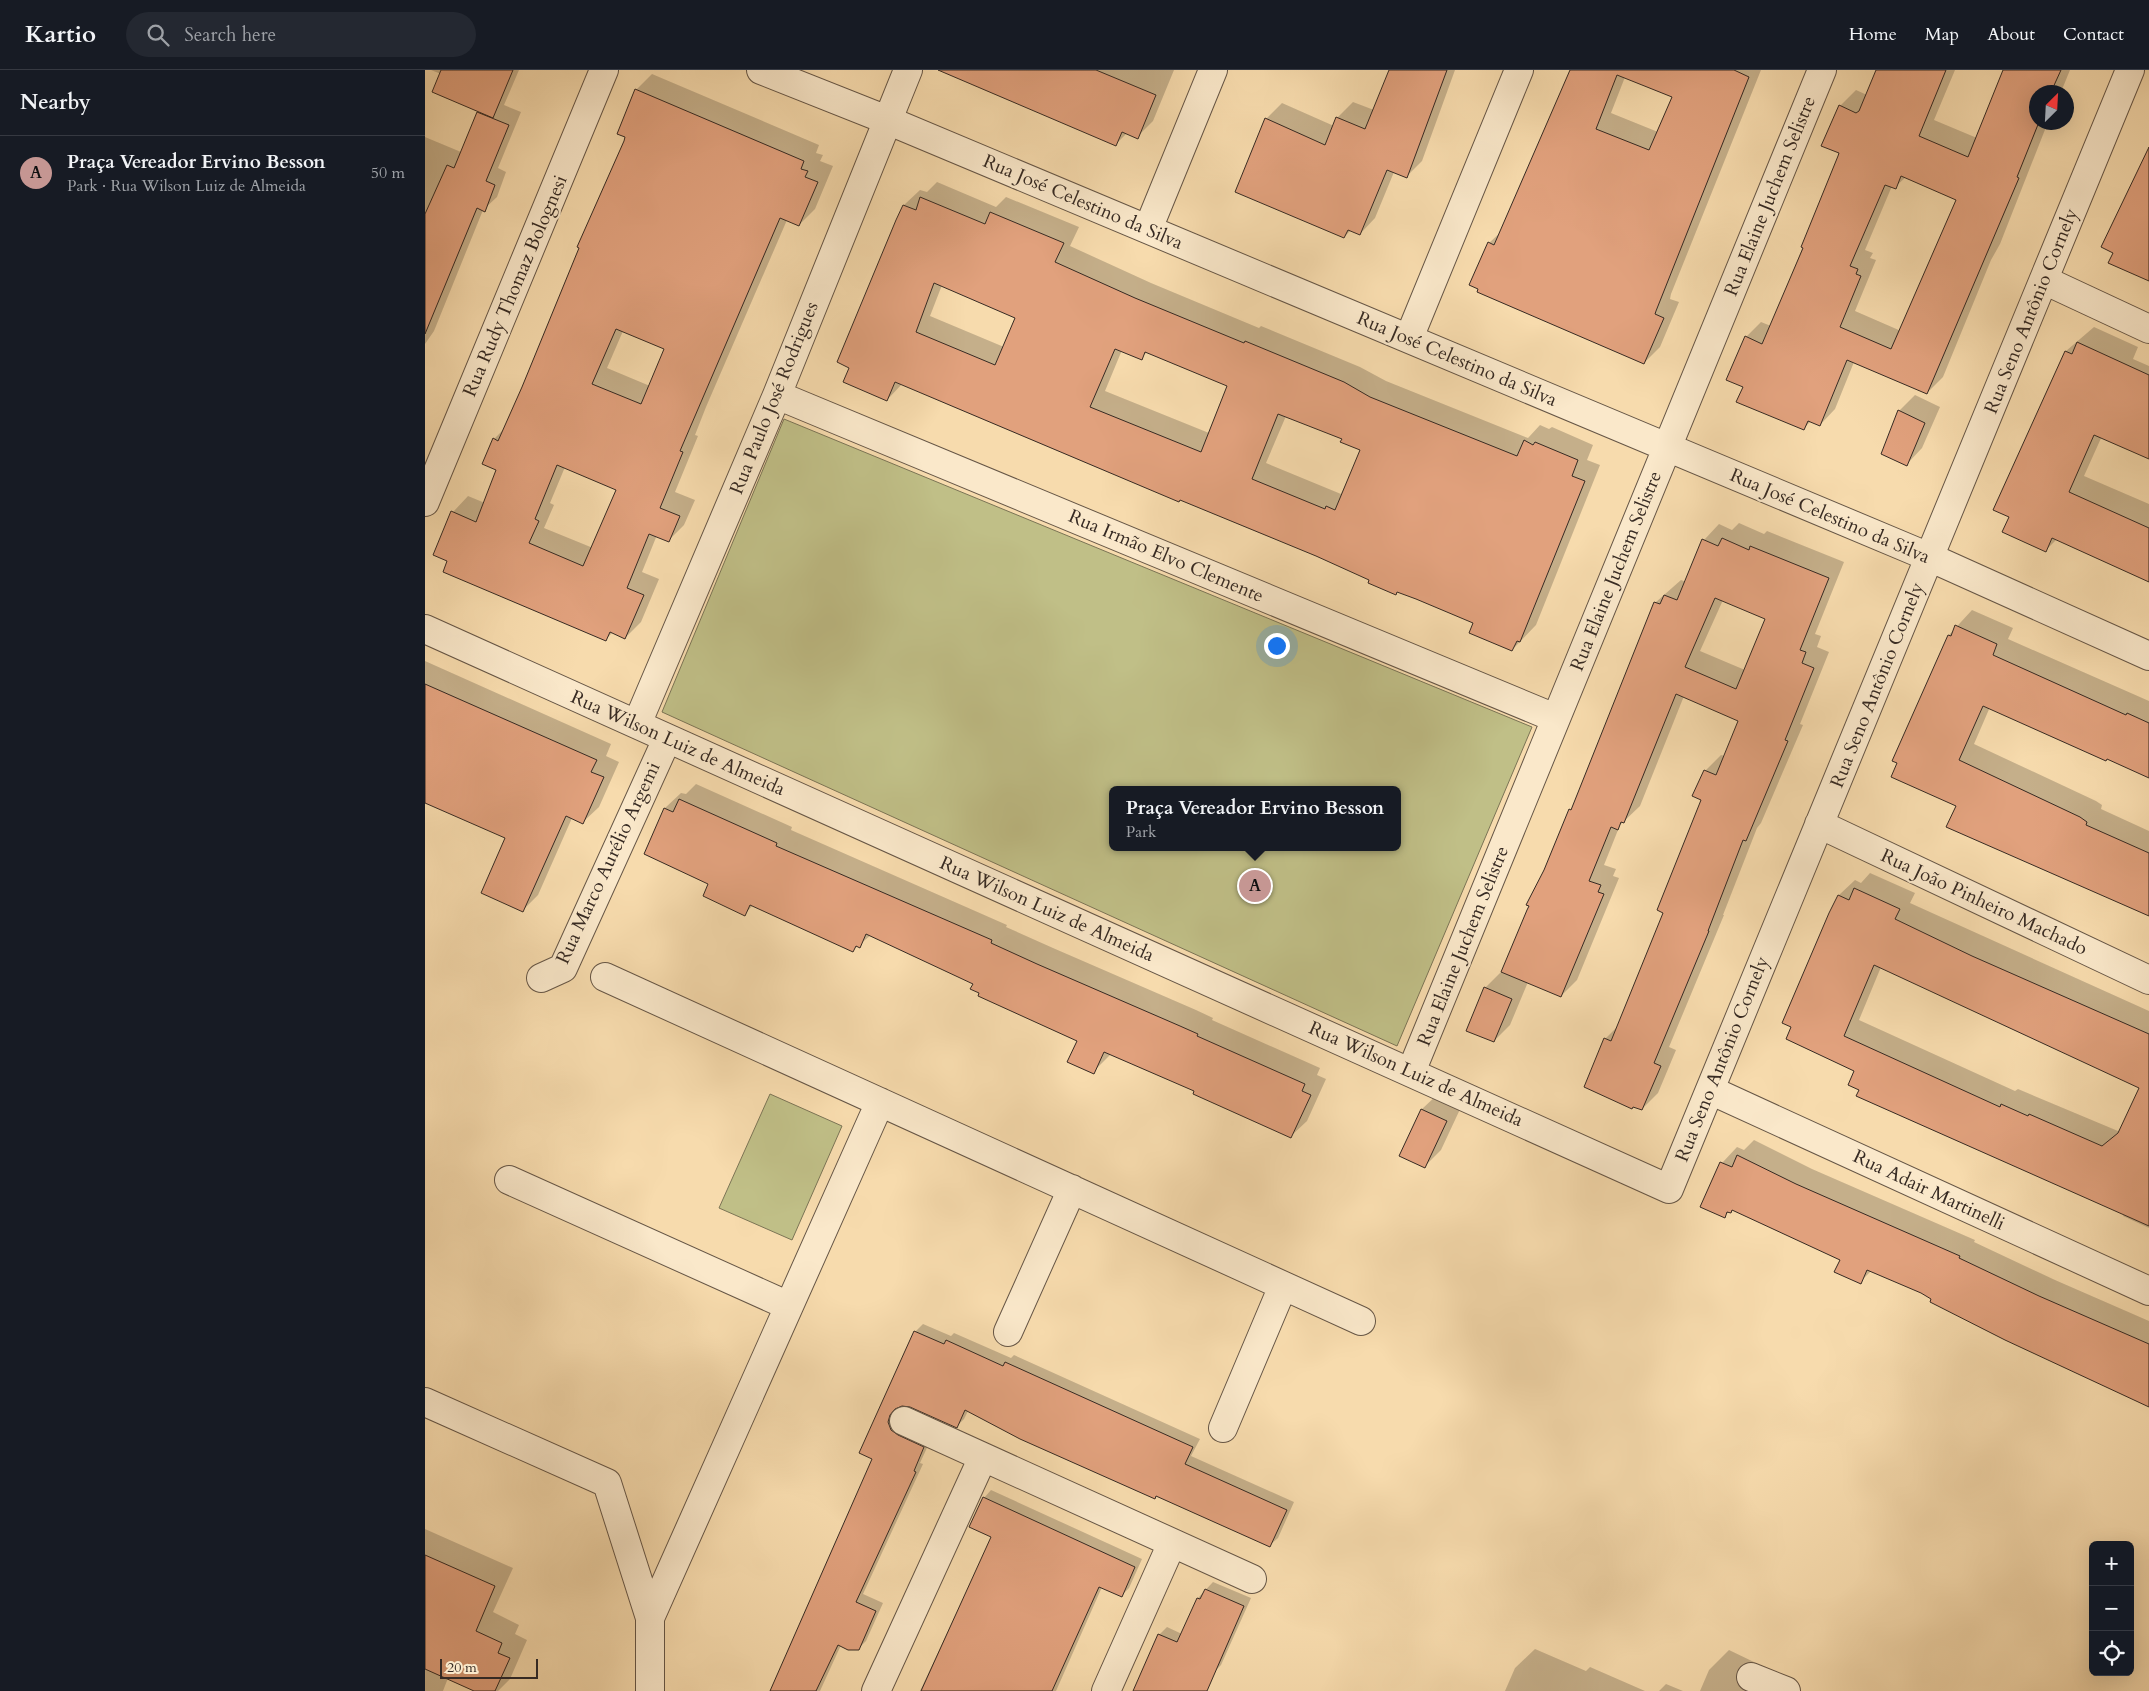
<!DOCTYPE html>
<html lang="en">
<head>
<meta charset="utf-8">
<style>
	body { margin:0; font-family:Cardo,serif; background:#242831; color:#f1f3f6 }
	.controls { position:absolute; right:15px; bottom:15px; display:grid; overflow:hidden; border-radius:8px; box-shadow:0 5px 20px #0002 }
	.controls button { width:45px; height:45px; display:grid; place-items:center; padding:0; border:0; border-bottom:1px solid #363941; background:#171b24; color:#f1f3f6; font:25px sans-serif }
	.compass { position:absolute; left:1604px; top:15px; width:45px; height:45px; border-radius:50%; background:#171b24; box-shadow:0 5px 20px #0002; rotate:24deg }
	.scale { position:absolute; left:15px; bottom:12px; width:98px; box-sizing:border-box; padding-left:5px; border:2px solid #362a23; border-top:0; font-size:14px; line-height:18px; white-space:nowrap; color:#362a23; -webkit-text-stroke:4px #fae8ca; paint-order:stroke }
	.you { position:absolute; left:851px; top:575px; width:18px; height:18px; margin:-12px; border:4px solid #fff; border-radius:50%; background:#1a73e8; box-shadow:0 0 0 8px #1a73e833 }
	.badge { display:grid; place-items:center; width:32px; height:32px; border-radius:50%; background:#c59692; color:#111; font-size:16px; font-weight:700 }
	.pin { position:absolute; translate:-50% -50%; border:2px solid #fff; box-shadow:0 1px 5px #0006 }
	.popup { position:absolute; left:684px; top:716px; width:292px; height:65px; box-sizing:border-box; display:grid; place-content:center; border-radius:8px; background:#171b24; filter:drop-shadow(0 1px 4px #0005); font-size:16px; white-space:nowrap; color:#9ea1a6 }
	.popup b { font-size:19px; color:#f1f3f6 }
	.popup::after { content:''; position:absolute; left:50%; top:100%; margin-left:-10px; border:10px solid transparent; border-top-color:#171b24 }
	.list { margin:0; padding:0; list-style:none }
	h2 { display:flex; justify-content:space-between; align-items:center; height:65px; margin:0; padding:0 20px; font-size:21px }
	h2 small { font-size:16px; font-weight:400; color:#9ea1a6 }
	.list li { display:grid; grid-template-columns:32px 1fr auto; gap:15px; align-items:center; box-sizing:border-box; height:75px; padding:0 20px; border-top:1px solid #363941 }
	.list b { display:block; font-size:19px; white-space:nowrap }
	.list p { margin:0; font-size:16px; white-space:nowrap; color:#9ea1a6 }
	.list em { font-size:16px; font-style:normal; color:#9ea1a6 }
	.icon { flex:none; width:28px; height:28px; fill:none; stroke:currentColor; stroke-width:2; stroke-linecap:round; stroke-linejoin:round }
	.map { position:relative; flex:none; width:1724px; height:1621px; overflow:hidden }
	header { display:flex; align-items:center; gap:30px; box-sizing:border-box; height:70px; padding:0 25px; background:#171b24; border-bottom:1px solid #363941 }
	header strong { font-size:24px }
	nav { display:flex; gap:28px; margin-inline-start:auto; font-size:18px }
	.search { width:350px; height:45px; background:#242831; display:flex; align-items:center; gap:12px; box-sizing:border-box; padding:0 18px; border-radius:28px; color:#9ea1a6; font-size:19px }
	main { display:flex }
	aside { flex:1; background:#171b24 }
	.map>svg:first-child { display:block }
</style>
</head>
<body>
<header>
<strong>Kartio</strong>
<div class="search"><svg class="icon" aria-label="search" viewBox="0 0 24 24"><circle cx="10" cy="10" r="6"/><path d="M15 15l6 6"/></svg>Search here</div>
<nav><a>Home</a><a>Map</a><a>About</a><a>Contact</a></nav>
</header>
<main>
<aside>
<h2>Nearby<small></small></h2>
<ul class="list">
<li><span class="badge">A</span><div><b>Praça Vereador Ervino Besson</b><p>Park · Rua Wilson Luiz de Almeida</p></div><em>50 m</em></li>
</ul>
</aside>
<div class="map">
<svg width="1724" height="1621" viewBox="0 0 1724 1621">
	<rect width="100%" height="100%" fill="#f7dbad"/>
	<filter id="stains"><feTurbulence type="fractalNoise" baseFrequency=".004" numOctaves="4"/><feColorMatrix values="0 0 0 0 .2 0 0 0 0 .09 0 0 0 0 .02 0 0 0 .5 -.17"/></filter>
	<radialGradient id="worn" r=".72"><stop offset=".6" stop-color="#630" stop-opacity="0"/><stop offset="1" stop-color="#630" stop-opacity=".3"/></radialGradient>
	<path fill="#c0bf87" stroke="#7b7455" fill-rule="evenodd" d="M 359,349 L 1107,657 L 972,976 L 237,642 ZM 688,720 L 972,720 L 972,777 L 688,777 Z
		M 345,1024 L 417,1056 L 367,1170 L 294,1138 Z"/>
	<path fill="#0003" fill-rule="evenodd" d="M 6,0 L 94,0 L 79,35 L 96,42 L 73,98 L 81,102 L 72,127 L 58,140 L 9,261 L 0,274 L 0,67 L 36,82 L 54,41 L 16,4 Z
		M 522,0 L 749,0 L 728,51 L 712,67 L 702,63 L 691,74 Z
		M 966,0 L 1030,0 L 997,91 L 981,107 L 969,102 L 950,148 L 935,164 L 926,160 L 919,167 L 841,49 L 857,33 L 909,56 L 912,48 L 928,32 L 949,40 Z
		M 1145,0 L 1336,0 L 1246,224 L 1245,229 L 1254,232 L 1235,277 L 1219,293 L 1064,173 L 1077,161 ZM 1200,7 L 1248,26 L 1233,62 L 1186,43 Z
		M 1452,0 L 1530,0 L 1509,50 L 1552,68 L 1579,0 L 1645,0 L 1636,22 L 1612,22 L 1612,52 L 1623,52 L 1575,174 L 1566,190 L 1518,307 L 1502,323 L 1429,292 L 1410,339 L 1395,355 L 1386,351 L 1378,359 L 1319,317 L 1321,267 L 1336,252 L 1346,256 L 1414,87 L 1415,36 L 1431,20 L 1442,25 ZM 1481,107 L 1532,130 L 1476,261 L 1430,241 L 1451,190 L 1445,188 L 1448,183 L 1440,180 L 1467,116 L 1470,117 Z
		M 227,4 L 394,75 L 391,83 L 398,85 L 395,91 L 408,96 L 390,139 L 374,155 L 362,150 L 281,337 L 270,365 L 273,366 L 250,422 L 270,430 L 259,455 L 244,470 L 232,465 L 217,502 L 234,509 L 216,552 L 200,568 L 188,562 L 181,569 L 24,490 L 28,442 L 43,426 L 60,433 L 73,399 L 69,369 L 81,357 L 200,71 L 211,20 ZM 198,261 L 241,278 L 225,316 L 182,298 ZM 140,397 L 193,419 L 168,478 L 119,458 L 129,435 L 125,433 Z
		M 512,112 L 571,137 L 581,127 L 654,157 L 645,176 L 726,213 L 834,258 L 836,256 L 935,297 L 961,311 L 1103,368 L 1115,355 L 1124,359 L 1127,357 L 1168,375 L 1162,390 L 1175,395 L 1111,555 L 1087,580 L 1050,552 L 946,510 L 892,485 L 477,314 L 462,330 L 426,297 L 413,292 L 479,135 L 495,120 L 502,122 ZM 517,215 L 592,247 L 579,277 L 505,246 ZM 697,280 L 716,288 L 722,282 L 803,315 L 784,363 L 680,321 ZM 861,346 L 918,368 L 937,379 L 916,424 L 841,393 Z
		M 1669,257 L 1713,277 L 1708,289 L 1724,296 L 1724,388 L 1677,366 L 1659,406 L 1724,434 L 1724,510 L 1632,469 L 1621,480 L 1585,446 L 1569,439 L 1641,281 Z
		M 1490,325 L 1515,337 L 1497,378 L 1482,394 L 1474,341 Z
		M 1314,453 L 1339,464 L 1342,461 L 1419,492 L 1390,564 L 1396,566 L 1392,577 L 1404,582 L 1375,654 L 1378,655 L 1336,753 L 1332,758 L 1298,845 L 1299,845 L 1244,977 L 1251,980 L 1233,1023 L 1217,1039 L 1180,969 L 1193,956 L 1240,842 L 1278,730 L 1280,701 L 1296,685 L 1300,686 L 1315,650 L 1259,626 L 1215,736 L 1195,755 L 1179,795 L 1191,799 L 1188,806 L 1194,808 L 1152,910 L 1136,926 L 1103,912 L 1085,955 L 1069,971 L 1060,918 L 1076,902 L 1149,737 L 1231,532 L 1256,510 L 1261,512 L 1279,470 L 1294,454 L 1307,460 ZM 1298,530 L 1341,548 L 1320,600 L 1275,581 Z
		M 1547,540 L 1588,558 L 1583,569 L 1724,631 L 1724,707 L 1565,637 L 1549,674 L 1671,731 L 1677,735 L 1676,739 L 1724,761 L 1724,845 L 1533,736 L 1524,565 Z
		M 0,591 L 186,674 L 181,686 L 194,692 L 174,737 L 158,752 L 147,748 L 113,825 L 98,840 L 82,768 L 0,731 Z
		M 271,714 L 367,757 L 366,760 L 582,855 L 581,857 L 628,878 L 771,940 L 788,948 L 787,950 L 895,998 L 892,1005 L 901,1009 L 882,1051 L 866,1066 L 771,1020 L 686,984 L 668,1002 L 653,970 L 556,922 L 550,913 L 446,865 L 428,880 L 328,835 L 320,844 L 285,813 L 220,784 L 240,738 L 256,723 L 261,724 Z
		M 1445,803 L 1490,823 L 1485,833 L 1724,941 L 1724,1158 L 1698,1146 L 1699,1144 L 1436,1019 L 1431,1001 L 1359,952 L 1414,825 L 1430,810 L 1436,813 ZM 1456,897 L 1716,1017 L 1696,1059 L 1693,1061 L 1593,1019 L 1590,1021 L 1434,950 Z
		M 1013,1024 L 1037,1035 L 1016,1080 L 1000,1096 L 997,1039 Z
		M 1329,1070 L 1387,1099 L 1550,1170 L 1549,1172 L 1630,1210 L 1724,1251 L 1724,1336 L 1496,1222 L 1447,1200 L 1435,1212 L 1417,1189 L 1308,1139 L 1299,1146 L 1277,1136 L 1297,1093 L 1312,1077 L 1319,1080 Z
		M 498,1254 L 526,1266 L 529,1263 L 586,1288 L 589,1285 L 775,1369 L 766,1386 L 869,1432 L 853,1468 L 845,1475 L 543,1341 L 539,1349 L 532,1356 L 486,1336 L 472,1336 L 471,1345 L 506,1369 L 495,1393 L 498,1394 L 438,1524 L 458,1533 L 441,1571 L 433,1579 L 416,1575 L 395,1621 L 347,1621 L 449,1388 L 490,1262 Z
		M 566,1420 L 717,1489 L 704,1518 L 697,1525 L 677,1517 L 631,1621 L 495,1621 L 567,1467 L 559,1428 Z
		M 0,1459 L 88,1498 L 68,1542 L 94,1555 L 90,1564 L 102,1570 L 85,1609 L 73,1621 L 52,1621 L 23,1608 L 18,1621 L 0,1621 Z
		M 788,1512 L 826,1528 L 796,1595 L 790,1601 L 781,1621 L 709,1621 L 734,1565 L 742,1557 L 757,1564 L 773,1528 Z
		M 1110,1579 L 1161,1601 L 1165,1597 L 1220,1621 L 1080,1621 L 1090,1598 Z
		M 1304,1580 L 1331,1593 L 1333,1597 L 1362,1621 L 1275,1621 L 1284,1600 Z
		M 1241,1614 L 1258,1621 L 1234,1621 Z"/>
	<path fill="#e1a17d" stroke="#362a23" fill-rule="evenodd" d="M 16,0 L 88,0 L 68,48 L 7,22 Z
		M 513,0 L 671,0 L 731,25 L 713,69 L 697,62 L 691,76 Z
		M 964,0 L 1022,0 L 982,108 L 962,100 L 935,165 L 923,160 L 919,168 L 810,122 L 840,48 L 900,75 L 911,47 L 940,59 Z
		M 1145,0 L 1309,0 L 1324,7 L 1231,241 L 1230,244 L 1239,248 L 1219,294 L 1052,222 L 1053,219 L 1044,215 L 1063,172 L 1069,175 ZM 1192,5 L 1247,27 L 1224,80 L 1171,59 Z
		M 1451,0 L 1521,0 L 1494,66 L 1543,87 L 1578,0 L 1636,0 L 1626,22 L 1612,22 L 1612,52 L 1614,52 L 1592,107 L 1594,108 L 1502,324 L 1422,290 L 1395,356 L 1383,351 L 1379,360 L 1311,332 L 1318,317 L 1301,310 L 1320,266 L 1337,274 L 1378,178 L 1376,177 L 1413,86 L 1414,83 L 1396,76 L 1414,35 L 1431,43 L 1434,41 ZM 1476,106 L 1531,130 L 1466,279 L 1415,257 L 1436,206 L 1431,204 L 1433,199 L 1425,196 L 1460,115 L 1471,119 Z
		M 210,19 L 379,91 L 376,99 L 383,101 L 380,107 L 393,112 L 374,156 L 355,148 L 255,381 L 258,382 L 235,438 L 255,446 L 244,472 L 224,464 L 202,518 L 219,525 L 200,569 L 185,562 L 181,571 L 18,502 L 22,491 L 8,485 L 26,441 L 51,452 L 71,400 L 57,394 L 68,368 L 73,371 L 97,317 L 154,178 L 152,177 L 199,71 L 200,67 L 192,64 ZM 191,259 L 239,279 L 216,334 L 167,314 ZM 132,395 L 191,420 L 158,496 L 104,473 L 114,451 L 110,449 Z
		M 52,42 L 84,55 L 61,111 L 70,115 L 60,142 L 52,138 L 0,264 L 0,144 L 22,95 L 29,98 Z
		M 1724,77 L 1724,211 L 1683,193 L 1688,183 L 1676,177 Z
		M 495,127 L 560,154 L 565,142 L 639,173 L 630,192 L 710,228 L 819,273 L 820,271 L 919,312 L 945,327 L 1092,386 L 1099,370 L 1108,375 L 1110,372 L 1153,390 L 1147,406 L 1160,411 L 1095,572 L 1092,571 L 1087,581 L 1044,563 L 1048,553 L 991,529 L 972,522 L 971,525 L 943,513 L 944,510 L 891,486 L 755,430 L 754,432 L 470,312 L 462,331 L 418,312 L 424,298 L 412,292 L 471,150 L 478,135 L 491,140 ZM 509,213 L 590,248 L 570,295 L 491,262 ZM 690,279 L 717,290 L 720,282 L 802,316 L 776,382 L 665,337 ZM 853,344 L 917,369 L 915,372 L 935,380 L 910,440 L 901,436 L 900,439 L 827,409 Z
		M 1652,272 L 1724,305 L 1724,389 L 1669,365 L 1644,422 L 1724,458 L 1724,512 L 1627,468 L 1621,482 L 1577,462 L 1584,447 L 1568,440 L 1640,281 L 1647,284 Z
		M 1473,340 L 1500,353 L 1482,396 L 1456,384 Z
		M 1297,468 L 1324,480 L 1325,476 L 1404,508 L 1375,580 L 1381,582 L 1377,593 L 1389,598 L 1360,670 L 1363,671 L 1321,771 L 1318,770 L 1283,861 L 1284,861 L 1229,993 L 1236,996 L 1217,1040 L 1208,1037 L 1207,1039 L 1159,1017 L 1179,968 L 1186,971 L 1238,843 L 1232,840 L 1276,730 L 1267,726 L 1279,700 L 1291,705 L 1313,651 L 1251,624 L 1199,753 L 1196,752 L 1193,760 L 1186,757 L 1164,811 L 1176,815 L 1173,822 L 1179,824 L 1136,927 L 1076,902 L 1102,840 L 1104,836 L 1101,835 L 1119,800 L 1144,739 L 1146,740 L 1229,532 L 1235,534 L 1239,525 L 1252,530 L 1277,469 L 1293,476 ZM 1290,528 L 1340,549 L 1311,619 L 1260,597 Z
		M 1530,555 L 1572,574 L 1568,585 L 1701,645 L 1702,643 L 1724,653 L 1724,708 L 1682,689 L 1681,691 L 1558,636 L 1534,690 L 1655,747 L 1662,752 L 1661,755 L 1724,783 L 1724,846 L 1521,757 L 1531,736 L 1466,707 L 1472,693 L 1467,691 L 1523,565 L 1526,566 Z
		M 0,614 L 172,690 L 166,702 L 179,707 L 158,754 L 141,746 L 98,842 L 56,823 L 80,768 L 0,733 Z
		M 254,729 L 352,773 L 351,776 L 567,870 L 566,873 L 612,894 L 755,956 L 773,964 L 772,966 L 880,1014 L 877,1021 L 886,1025 L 866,1068 L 768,1024 L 769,1021 L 679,982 L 669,1004 L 642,992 L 652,971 L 553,926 L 554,923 L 545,919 L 548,914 L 441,864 L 435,878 L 431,876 L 428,882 L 325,835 L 320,846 L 278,826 L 283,814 L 219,784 L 239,738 L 248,742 Z
		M 1429,818 L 1475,839 L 1470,849 L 1547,886 L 1724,964 L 1724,1156 L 1431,1026 L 1434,1020 L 1423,1015 L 1429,1001 L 1361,969 L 1366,957 L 1357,953 L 1404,843 L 1413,825 L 1424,830 ZM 1449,895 L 1714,1018 L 1693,1063 L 1677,1076 L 1604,1044 L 1603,1046 L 1576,1034 L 1575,1037 L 1419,966 Z
		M 1059,917 L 1087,929 L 1069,972 L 1041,961 Z
		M 996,1039 L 1022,1051 L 1000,1098 L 974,1086 Z
		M 1312,1085 L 1371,1114 L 1535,1186 L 1534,1188 L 1614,1226 L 1724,1274 L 1724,1337 L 1580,1270 L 1505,1232 L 1506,1229 L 1496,1223 L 1442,1200 L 1436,1214 L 1409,1202 L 1415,1190 L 1307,1140 L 1306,1143 L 1302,1142 L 1300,1148 L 1275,1137 L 1295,1092 L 1307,1097 Z
		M 489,1261 L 519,1274 L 521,1270 L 578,1296 L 580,1292 L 768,1377 L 760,1394 L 862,1440 L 845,1477 L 731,1426 L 730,1429 L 595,1369 L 540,1340 L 532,1358 L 485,1337 L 477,1336 L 470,1339 L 465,1345 L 463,1352 L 466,1360 L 473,1365 L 499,1377 L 489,1401 L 491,1402 L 431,1532 L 451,1541 L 434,1580 L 423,1580 L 413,1575 L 391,1621 L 345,1621 L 447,1389 L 434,1383 Z
		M 558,1427 L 710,1497 L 697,1527 L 674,1517 L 627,1621 L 496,1621 L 566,1467 L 544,1457 Z
		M 0,1485 L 70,1516 L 51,1561 L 77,1573 L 73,1583 L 85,1588 L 70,1621 L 49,1621 L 0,1599 Z
		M 780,1519 L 819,1536 L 782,1621 L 708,1621 L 733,1564 L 752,1572 L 772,1528 L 775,1529 Z"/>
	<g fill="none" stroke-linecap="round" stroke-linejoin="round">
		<g stroke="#665646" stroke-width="30">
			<path id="minor" d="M 336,0 L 462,50 L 1504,487 L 1724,586
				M 723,159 L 788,0
				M 1619,210 L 1724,259
				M 984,268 L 1094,0
				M 352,325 L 1130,648
				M 0,432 L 179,0
				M 0,559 L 1244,1119 L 1705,0
				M 212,654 L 352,325 L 483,0
				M 1394,754 L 1724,910
				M 180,907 L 936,1251
				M 116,908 L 138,898 L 242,669
				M 986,1002 L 1397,0
				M 1285,1020 L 1724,1221
				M 84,1110 L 364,1236
				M 583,1262 L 647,1119
				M 0,1332 L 182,1413 L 225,1548 L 225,1621
				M 479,1351 L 827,1509
				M 798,1358 L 858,1216
				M 225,1548 L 455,1032
				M 1326,1607 L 1361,1621
				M 451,1621 L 558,1387
				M 681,1621 L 747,1473"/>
		</g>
		<use href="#minor" stroke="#fae8ca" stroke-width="28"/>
	</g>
	<g text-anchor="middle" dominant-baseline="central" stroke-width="4.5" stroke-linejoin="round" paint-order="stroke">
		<g font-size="19" fill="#362a23" stroke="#fae8ca">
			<text transform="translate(1345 126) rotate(-68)">Rua Elaine Juchem Selistre</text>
			<text transform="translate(658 132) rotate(23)">Rua José Celestino da Silva</text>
			<text transform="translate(90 216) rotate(-67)">Rua Rudy Thomaz Bolognesi</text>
			<text transform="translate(1606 241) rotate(-68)">Rua Seno Antônio Cornely</text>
			<text transform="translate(1032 289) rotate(23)">Rua José Celestino da Silva</text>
			<text transform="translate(349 328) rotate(-68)">Rua Paulo José Rodrigues</text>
			<text transform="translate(1405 446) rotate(23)">Rua José Celestino da Silva</text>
			<text transform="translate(741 486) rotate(23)">Rua Irmão Elvo Clemente</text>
			<text transform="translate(1191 501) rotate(-68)">Rua Elaine Juchem Selistre</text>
			<text transform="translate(1452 615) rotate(-68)">Rua Seno Antônio Cornely</text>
			<text transform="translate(253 673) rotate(24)">Rua Wilson Luiz de Almeida</text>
			<text transform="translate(183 793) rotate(-65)">Rua Marco Aurélio Argemi</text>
			<text transform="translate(1559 832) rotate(25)">Rua João Pinheiro Machado</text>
			<text transform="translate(622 839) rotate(24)">Rua Wilson Luiz de Almeida</text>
			<text transform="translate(1038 876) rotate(-68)">Rua Elaine Juchem Selistre</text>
			<text transform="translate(1297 989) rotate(-68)">Rua Seno Antônio Cornely</text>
			<text transform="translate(991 1004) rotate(24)">Rua Wilson Luiz de Almeida</text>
			<text transform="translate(1504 1120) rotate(25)">Rua Adair Martinelli</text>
		</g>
	</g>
	<rect width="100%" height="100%" filter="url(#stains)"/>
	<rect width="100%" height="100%" fill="url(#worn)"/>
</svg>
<div class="controls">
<button>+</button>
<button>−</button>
<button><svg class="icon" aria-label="locate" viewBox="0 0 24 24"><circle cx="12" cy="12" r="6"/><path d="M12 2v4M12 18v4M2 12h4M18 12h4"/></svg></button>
</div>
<svg class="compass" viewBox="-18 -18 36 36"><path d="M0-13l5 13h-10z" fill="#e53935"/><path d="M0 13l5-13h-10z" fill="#9ea1a6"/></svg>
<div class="scale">20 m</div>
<div class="you"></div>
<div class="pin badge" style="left:830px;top:816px">A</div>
<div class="popup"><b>Praça Vereador Ervino Besson</b>Park</div>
</div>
</main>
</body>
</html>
